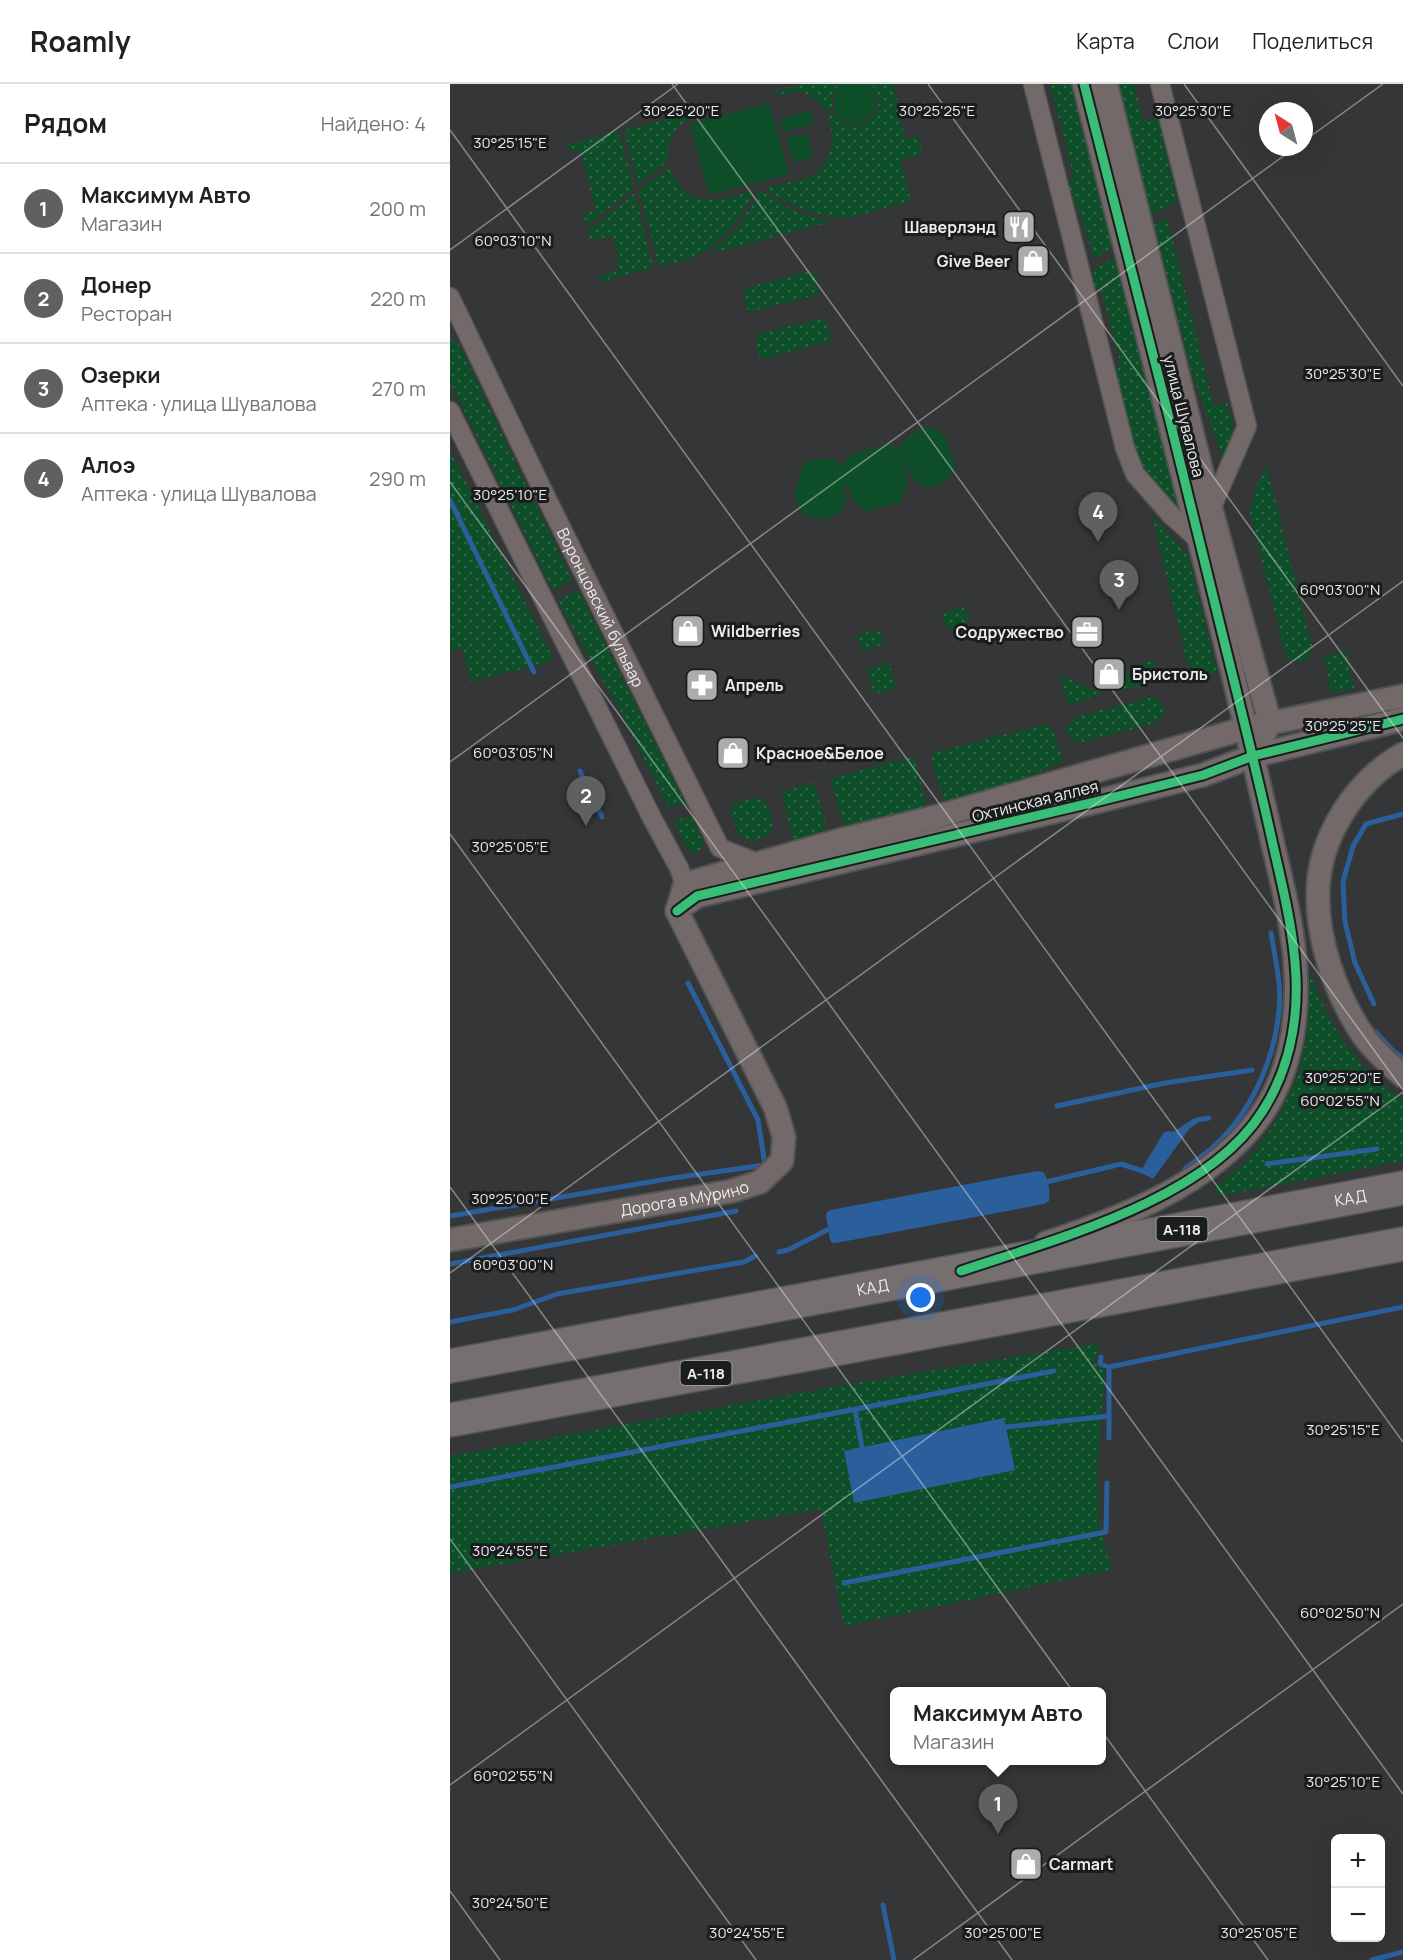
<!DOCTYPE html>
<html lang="ru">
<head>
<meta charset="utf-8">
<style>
	body { margin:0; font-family:Manrope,sans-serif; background:#f6f6f6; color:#202124 }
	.controls { position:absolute; right:18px; bottom:18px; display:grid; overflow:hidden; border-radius:9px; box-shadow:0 6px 24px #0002 }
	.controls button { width:54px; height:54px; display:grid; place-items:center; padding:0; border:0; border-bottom:2px solid #e0e0e0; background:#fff; color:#202124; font:30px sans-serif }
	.compass { position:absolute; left:809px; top:18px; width:54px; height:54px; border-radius:50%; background:#fff; box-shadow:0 6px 24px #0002; rotate:324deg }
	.you { position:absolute; left:471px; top:1214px; width:21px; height:21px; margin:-15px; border:4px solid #fff; border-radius:50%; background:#1a73e8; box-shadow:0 0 0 9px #1a73e833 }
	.badge { display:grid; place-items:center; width:39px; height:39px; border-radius:50%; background:#5f6062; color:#fff; font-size:20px; font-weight:700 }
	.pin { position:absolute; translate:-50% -50px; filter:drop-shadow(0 2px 3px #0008) }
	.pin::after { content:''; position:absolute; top:32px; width:21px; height:18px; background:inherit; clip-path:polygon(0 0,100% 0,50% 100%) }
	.popup { position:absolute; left:440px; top:1603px; width:216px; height:78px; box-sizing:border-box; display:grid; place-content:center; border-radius:9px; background:#fff; filter:drop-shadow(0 2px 4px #0005); font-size:20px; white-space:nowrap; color:#757577 }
	.popup b { font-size:22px; color:#202124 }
	.popup::after { content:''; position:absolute; left:50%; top:100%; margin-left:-12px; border:12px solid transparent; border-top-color:#fff }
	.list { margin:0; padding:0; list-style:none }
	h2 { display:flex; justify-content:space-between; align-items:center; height:78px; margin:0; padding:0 24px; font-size:26px }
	h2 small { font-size:20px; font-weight:400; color:#757577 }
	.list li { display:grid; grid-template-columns:39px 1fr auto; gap:18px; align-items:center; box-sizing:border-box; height:90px; padding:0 24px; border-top:2px solid #e0e0e0 }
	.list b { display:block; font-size:22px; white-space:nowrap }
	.list p { margin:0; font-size:20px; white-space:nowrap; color:#757577 }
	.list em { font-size:20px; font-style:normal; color:#757577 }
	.map { position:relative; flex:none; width:953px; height:1876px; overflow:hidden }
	header { display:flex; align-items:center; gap:36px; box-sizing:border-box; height:84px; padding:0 30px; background:#fff; border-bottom:2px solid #e0e0e0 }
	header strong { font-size:28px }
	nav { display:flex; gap:33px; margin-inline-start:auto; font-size:21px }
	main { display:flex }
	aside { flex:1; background:#fff }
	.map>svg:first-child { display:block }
</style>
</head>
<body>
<header>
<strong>Roamly</strong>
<nav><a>Карта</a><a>Слои</a><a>Поделиться</a></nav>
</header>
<main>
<aside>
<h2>Рядом<small>Найдено: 4</small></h2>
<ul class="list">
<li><span class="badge">1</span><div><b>Максимум Авто</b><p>Магазин</p></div><em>200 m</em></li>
<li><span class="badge">2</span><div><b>Донер</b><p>Ресторан</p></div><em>220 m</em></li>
<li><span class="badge">3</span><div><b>Озерки</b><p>Аптека · улица Шувалова</p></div><em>270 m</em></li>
<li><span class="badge">4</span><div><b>Алоэ</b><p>Аптека · улица Шувалова</p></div><em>290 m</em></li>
</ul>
</aside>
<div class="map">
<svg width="953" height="1876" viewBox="0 0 953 1876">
	<defs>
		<pattern id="grass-dots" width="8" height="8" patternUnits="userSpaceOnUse" patternTransform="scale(1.5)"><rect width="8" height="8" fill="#0e4e28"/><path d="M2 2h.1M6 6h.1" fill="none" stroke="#316848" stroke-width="1.8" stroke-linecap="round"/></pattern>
	</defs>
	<rect width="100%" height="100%" fill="#343638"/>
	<path fill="url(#grass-dots)" d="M 353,0 L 389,0 L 382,12 L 382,24 L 375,26 L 370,19 L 352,7 L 324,11 L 323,7 Z
		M 421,0 L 443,0 L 455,55 L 466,53 L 469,54 L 472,71 L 451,76 L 461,117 C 440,122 419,130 398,133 C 375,136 333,120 316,104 C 329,100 353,97 363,91 C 384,77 385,51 378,30 L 383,28 C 405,59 445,29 421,0 Z
		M 600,0 L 623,0 L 662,163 L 644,175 L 628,121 L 624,121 L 618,96 L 624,93 Z
		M 669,0 L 684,0 L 693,37 L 708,33 L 727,118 L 701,130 Z
		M 267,22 L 268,25 C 235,35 219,40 217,78 L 188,101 L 174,46 Z
		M 169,47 L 184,105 L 136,142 L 134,130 L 146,127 L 130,65 L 119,67 L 116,61 Z
		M 219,83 C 239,129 264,116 304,107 C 294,132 267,165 241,174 C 231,178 220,180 209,182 L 189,106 Z
		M 310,106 L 345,127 L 380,138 L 259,170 L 289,142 Z
		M 185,109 L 203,184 L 149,198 L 150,192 L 169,186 L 166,173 L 167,172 L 163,152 L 141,156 L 138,147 Z
		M 717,134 L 764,322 L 777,318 L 784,348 L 777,377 L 774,378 L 742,289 L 704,140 Z
		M 664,173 L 728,422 L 727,423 L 705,401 L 686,373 L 665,284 L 671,282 L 651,205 L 646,206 L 641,188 Z
		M 357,188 L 365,190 L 369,207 L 367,211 L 298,228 L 293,209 L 298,203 Z
		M 369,235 L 376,237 L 381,255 L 379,258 L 310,275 L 305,256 L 309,250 Z
		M 0,254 L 7,258 L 11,265 L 122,496 L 102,505 L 0,298 Z
		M 0,366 L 102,572 L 100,577 L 93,580 L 21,597 L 12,564 L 0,567 Z
		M 815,384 L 817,384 L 862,561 C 861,579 845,585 835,569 L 800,429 L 807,400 Z
		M 702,431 L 738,472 L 767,588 L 758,591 L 748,591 L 738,582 Z
		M 128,506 L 235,719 L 218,723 L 172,630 L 107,517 Z
		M 512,523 L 517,526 L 519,537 L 500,544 L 496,543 L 493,531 L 496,528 Z
		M 426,546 L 431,548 L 433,560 L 414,567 L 411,566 L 407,553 L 411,550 Z
		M 896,567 L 904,604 L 881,609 L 874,572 Z
		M 704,577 L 708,597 L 673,606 L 672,603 L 680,583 Z
		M 436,580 L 440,582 L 446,602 L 443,606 L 425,610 L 417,588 L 420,584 Z
		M 609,591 L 650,609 L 651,611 L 618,621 Z
		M 703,613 C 712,616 714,621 714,631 L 702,640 L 630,659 C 621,657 615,650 617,641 L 628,632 Z
		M 597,640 L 603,646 L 614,677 L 543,708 L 500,720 C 488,713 484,683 481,669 Z
		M 464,673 L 476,717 L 473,724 L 469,727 L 401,744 L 393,739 L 380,694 Z
		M 364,699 L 376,740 C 374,755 356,755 343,759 L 332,708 Z
		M 310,713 C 319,717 326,741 320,749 C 316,755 307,756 301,757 L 290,752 L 280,728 C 283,716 299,716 310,713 Z
		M 241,732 L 254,758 L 251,765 L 244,769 L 236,763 L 224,737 Z
		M 860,888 C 879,943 906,983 953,1016 L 953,1077 L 770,1112 L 764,1107 L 767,1101 L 794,1080 L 808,1063 L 831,1029 L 848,992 L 857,951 Z
		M 650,1259 L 644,1279 L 655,1285 L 647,1388 L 650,1442 L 661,1486 L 394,1542 L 371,1425 L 0,1489 L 0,1372 L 395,1301 Z"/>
	<path fill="#0e4e28" d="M 391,0 L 419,0 L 425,8 L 427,19 L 420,34 L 405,40 C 383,38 377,16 391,0 Z
		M 319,19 L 339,90 L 259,111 L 240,40 Z
		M 361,27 L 364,40 L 333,48 L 330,35 Z
		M 358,50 L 363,73 L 343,78 L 336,54 Z
		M 474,342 C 495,342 502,368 505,384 C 498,397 491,400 477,404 L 465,397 L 458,385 L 455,386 L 458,401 L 450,418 L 415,427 L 404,419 L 398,400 L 394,402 C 394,408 397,415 394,421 C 386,441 352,438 346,418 C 344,411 347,402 349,394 C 353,369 367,376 388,376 L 393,384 L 397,374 L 402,370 L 441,360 L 448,368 L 450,360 Z"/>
	<path fill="#2b5f9b" d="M 744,1034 L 742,1041 L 703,1095 L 690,1088 L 714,1048 L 725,1047 Z
		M 587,1087 L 593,1088 C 599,1095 600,1108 599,1117 L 594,1120 L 386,1159 L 382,1159 L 380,1156 L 376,1132 L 377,1128 L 381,1126 Z
		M 554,1334 L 565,1386 L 404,1419 L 394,1367 Z"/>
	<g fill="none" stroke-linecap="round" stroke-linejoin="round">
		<path stroke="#2b5f9b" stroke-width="5" d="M 0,416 L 84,588
			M 130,687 L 152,733
			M 924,920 L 905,879 L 895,838 L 893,798 L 903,762 L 916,740 L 953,730
			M 926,948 L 942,966 L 953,974
			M 607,1022 L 715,999 L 802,986
			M 739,1042 L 747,1036 L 759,1034
			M 817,1080 L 927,1065
			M 735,1085 C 743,1078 753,1072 761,1065 C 800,1031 824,978 829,927 C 832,902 825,874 821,849
			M 592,1099 L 671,1080 L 696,1088
			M 0,1132 L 223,1094 L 315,1081 L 308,1036 L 238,899
			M 329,1168 L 338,1166 L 383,1143
			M 0,1180 L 286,1127
			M 0,1238 L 63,1226 L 107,1210 L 294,1178 L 305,1172
			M 651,1273 L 650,1280 L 659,1283
			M 405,1325 L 412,1363
			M 556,1343 L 659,1332
			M 659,1354 L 659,1283 L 953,1223
			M 0,1403 L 604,1287
			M 394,1499 L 656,1448 L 657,1399
			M 433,1821 L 444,1876
			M 922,1876 L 953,1868"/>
		<g stroke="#525354" stroke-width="21">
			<g id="minor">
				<path d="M 583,0 L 675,364 L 685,390 L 721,431 L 750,457"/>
				<path d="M 710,0 L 797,342 L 761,425"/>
				<path id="s1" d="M 0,213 L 95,411 L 270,764 L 308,779"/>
				<path d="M 0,327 L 202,734 L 229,784 L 235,800 L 244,809"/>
			</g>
		</g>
		<g stroke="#525354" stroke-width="26">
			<g id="tertiary">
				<path d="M 656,0 L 761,425 L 820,639 L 813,652"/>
				<path d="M 953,670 C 905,697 868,754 868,810 C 867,855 885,907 909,945 C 920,963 937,978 953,992"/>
				<path d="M 237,819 L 247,812 L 645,718 L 753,691 L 803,672 L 953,635"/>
				<path d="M 227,827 L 235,800 L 387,757 L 489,732 L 796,644 L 953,612"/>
				<path id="s2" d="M 0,1156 L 282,1107 L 310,1098 L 332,1077 L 334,1053 L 325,1023 L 227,827"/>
				<path d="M 596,1159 C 679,1132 787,1090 826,1005 C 842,971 847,932 846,895 C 845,851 834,807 824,765 C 810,702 795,640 780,578 C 732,385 684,192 634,0"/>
			</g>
		</g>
		<g stroke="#525354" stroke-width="36">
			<g id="motorway">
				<path id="s3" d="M 0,1282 L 953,1104"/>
				<path d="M 0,1336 L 953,1160"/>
			</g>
		</g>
		<use href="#minor" stroke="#736968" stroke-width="18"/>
		<use href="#tertiary" stroke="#736968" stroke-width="22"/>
		<use href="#motorway" stroke="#756f6f" stroke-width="33"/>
		<g stroke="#1b1c1e" stroke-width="13">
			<path id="cycleway" d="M 227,827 L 247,812 L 645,718 L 753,691 L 803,672 L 953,635
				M 511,1187 C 606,1155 756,1116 812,1028 C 838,988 848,940 846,893 C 844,849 833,804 823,761 C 809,697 793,633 777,569 C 731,379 683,189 634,0"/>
		</g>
		<use href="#cycleway" stroke="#3abd76" stroke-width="9"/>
	</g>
	<path fill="none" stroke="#ebecee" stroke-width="1.5" stroke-opacity="0.45" d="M 222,0 L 953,1006M 478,0 L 953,654M 734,0 L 953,302M 0,46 L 953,1358M 854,57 L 933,0M 0,166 L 228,0M 0,398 L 953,1710M 0,678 L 846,63M 0,750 L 818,1876M 0,1103 L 562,1876M 0,1189 L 953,497M 0,1455 L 306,1876M 0,1701 L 953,1008M 0,1807 L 50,1876M 463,1876 L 953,1520"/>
	<defs>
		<g id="restaurant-square" transform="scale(1.725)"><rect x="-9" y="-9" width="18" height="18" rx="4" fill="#abacae" stroke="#1b1c1e"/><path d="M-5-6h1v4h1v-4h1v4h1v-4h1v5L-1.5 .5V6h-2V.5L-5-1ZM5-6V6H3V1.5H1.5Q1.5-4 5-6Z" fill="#fff"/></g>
		<g id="shop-square" transform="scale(1.725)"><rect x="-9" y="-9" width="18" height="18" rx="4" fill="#abacae" stroke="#1b1c1e"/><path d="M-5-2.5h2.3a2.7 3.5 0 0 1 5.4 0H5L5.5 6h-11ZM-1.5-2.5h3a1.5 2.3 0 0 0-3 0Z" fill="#fff"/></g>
		<g id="office-square" transform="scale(1.725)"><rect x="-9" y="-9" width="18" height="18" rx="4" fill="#abacae" stroke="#1b1c1e"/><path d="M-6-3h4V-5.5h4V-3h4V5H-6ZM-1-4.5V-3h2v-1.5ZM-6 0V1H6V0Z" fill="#fff"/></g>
		<g id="pharmacy-square" transform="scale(1.725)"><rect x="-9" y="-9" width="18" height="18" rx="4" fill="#abacae" stroke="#1b1c1e"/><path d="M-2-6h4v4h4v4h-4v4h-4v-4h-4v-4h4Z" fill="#fff"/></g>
	</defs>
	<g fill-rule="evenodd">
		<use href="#restaurant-square" x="569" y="143"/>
		<use href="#shop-square" x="583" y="177"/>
		<use href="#shop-square" x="238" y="547"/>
		<use href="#office-square" x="637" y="548"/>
		<use href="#shop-square" x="659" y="590"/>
		<use href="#pharmacy-square" x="252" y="601"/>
		<use href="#shop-square" x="283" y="669"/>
		<use href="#shop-square" x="576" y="1780"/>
	</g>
	<g text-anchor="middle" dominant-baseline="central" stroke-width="6" stroke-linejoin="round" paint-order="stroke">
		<g fill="#1b1c1e" stroke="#adaeb0" stroke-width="1.5">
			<rect x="706.5" y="1133" width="51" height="24" rx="4.5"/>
			<rect x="230.5" y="1277" width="51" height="24" rx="4.5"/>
		</g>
		<g font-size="15" font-weight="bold" fill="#ebecee">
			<text x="732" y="1145">А-118</text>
			<text x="256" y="1289">А-118</text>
		</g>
		<g font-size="16" font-weight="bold" fill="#ebecee" stroke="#1b1c1e" text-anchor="start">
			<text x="546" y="143" text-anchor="end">Шаверлэнд</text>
			<text x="560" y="177" text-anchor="end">Give Beer</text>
			<text x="261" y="547">Wildberries</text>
			<text x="614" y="548" text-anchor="end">Содружество</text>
			<text x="682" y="590">Бристоль</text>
			<text x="275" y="601">Апрель</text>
			<text x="306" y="669">Красное&amp;Белое</text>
			<text x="599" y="1780">Carmart</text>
		</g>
		<g font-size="16" fill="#ebecee" stroke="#1b1c1e">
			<text transform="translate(734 332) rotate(76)">улица Шувалова</text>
			<text stroke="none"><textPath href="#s1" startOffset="345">Воронцовский бульвар</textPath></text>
			<text transform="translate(585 717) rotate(-14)">Охтинская аллея</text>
			<text stroke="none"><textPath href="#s3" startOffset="916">КАД</textPath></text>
			<text stroke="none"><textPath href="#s2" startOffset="238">Дорога в Мурино</textPath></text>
			<text stroke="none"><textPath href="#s3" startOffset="430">КАД</textPath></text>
		</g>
	</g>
	<g font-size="15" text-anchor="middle" fill="#ebecee" stroke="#1b1c1e" stroke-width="6" stroke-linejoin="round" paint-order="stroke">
		<text x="231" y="32">30°25'20"E</text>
		<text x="487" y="32">30°25'25"E</text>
		<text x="743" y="32">30°25'30"E</text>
		<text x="60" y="64">30°25'15"E</text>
		<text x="63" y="162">60°03'10"N</text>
		<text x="893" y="295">30°25'30"E</text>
		<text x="60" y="416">30°25'10"E</text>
		<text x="890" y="511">60°03'00"N</text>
		<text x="893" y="647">30°25'25"E</text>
		<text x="63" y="674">60°03'05"N</text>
		<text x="60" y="768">30°25'05"E</text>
		<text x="893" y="999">30°25'20"E</text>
		<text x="890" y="1022">60°02'55"N</text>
		<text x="60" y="1120">30°25'00"E</text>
		<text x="63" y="1186">60°03'00"N</text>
		<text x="893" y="1351">30°25'15"E</text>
		<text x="60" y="1472">30°24'55"E</text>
		<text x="890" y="1534">60°02'50"N</text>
		<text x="63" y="1697">60°02'55"N</text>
		<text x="893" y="1703">30°25'10"E</text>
		<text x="60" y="1824">30°24'50"E</text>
		<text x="297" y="1854">30°24'55"E</text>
		<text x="553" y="1854">30°25'00"E</text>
		<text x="809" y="1854">30°25'05"E</text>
	</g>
</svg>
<div class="controls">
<button>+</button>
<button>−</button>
</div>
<svg class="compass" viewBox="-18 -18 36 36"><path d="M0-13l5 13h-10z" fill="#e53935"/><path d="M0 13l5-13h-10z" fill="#757577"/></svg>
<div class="you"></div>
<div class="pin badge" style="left:548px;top:1750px">1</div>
<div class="popup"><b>Максимум Авто</b>Магазин</div>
<div class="pin badge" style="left:136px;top:742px">2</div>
<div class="pin badge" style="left:669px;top:526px">3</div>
<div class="pin badge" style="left:648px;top:458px">4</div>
</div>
</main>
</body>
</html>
